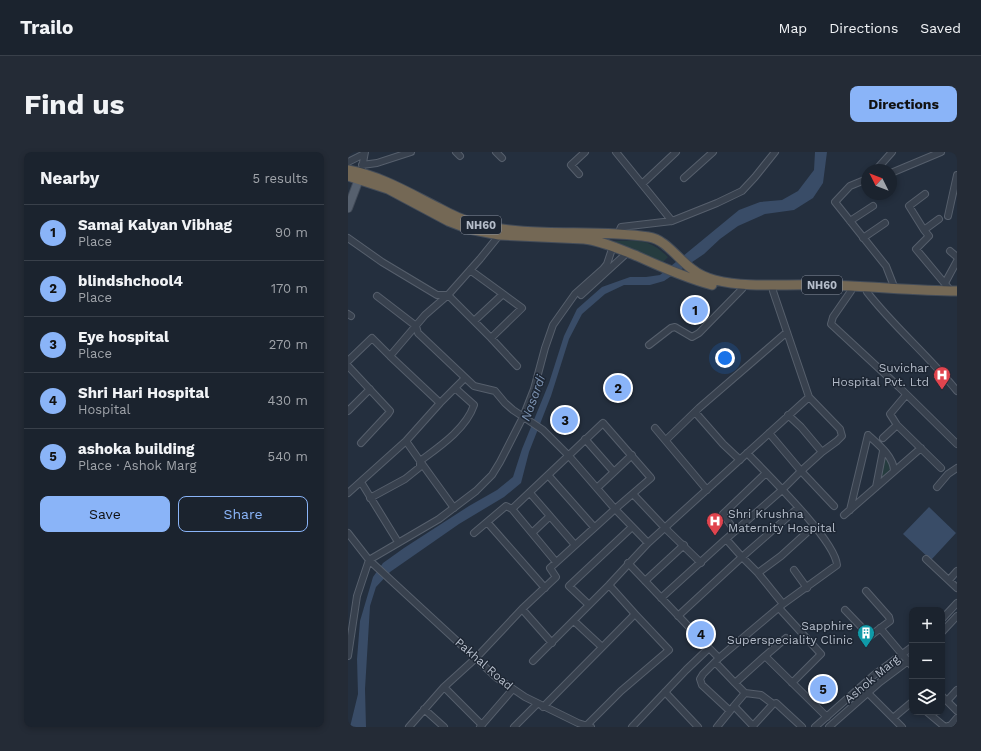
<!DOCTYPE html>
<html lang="en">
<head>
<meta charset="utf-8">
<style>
	body { margin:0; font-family:"Work Sans",sans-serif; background:#242b36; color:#f1f3f6 }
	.controls { position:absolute; right:12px; bottom:12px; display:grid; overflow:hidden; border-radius:8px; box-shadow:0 2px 6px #0003 }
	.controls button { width:36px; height:36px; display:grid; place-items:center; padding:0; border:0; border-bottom:1px solid #39404a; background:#1b232e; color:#f1f3f6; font:20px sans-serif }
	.compass { position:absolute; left:513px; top:12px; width:36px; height:36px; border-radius:50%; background:#1b232e; box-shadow:0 2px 6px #0003; rotate:312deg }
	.you { position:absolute; left:377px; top:206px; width:14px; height:14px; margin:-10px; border:3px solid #fff; border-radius:50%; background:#1a73e8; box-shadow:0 0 0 6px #1a73e833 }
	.badge { display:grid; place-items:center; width:26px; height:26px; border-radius:50%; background:#8ab4f8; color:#111; font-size:13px; font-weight:700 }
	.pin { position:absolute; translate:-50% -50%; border:2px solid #fff; box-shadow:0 1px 4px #0006 }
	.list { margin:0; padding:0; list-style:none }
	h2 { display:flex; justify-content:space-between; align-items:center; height:52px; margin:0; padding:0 16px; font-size:17px }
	h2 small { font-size:13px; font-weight:400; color:#a0a4aa }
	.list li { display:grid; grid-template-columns:26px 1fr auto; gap:12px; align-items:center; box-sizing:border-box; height:56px; padding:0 16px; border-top:1px solid #39404a }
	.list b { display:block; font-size:15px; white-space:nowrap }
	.list p { margin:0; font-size:13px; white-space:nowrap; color:#a0a4aa }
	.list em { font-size:13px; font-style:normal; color:#a0a4aa }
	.actions { display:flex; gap:8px; padding:12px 16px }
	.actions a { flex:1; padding:9px 0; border:1px solid #8ab4f8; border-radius:8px; text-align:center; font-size:14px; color:#8ab4f8 }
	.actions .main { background:#8ab4f8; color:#111 }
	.icon { flex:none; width:22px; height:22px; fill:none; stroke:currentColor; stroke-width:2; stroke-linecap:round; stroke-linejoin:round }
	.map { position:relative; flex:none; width:609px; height:575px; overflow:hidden; border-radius:8px }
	header { display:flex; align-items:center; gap:24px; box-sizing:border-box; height:56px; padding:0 20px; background:#1b232e; border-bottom:1px solid #39404a }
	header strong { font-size:19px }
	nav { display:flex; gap:22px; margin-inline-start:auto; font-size:14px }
	.intro { display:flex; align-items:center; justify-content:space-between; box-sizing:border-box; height:96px; padding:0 24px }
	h1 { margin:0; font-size:28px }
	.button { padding:10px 18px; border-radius:8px; background:#8ab4f8; color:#111; font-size:14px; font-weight:700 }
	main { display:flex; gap:24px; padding:0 24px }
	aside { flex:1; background:#1b232e; border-radius:8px; box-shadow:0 2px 6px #0003 }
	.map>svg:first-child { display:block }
</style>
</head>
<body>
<header>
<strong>Trailo</strong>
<nav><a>Map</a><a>Directions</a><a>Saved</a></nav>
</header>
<div class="intro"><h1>Find us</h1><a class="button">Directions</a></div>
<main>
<aside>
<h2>Nearby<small>5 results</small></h2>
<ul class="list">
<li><span class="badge">1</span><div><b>Samaj Kalyan Vibhag</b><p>Place</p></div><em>90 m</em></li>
<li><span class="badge">2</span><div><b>blindshchool4</b><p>Place</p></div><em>170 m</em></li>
<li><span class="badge">3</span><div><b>Eye hospital</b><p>Place</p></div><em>270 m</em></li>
<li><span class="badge">4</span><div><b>Shri Hari Hospital</b><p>Hospital</p></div><em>430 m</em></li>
<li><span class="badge">5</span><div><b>ashoka building</b><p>Place · Ashok Marg</p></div><em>540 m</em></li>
</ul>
<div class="actions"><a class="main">Save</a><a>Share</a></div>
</aside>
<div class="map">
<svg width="609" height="575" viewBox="0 0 609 575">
	<rect width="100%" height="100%" fill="#242f3e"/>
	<path fill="#263c3f" d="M 266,89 C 292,89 300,86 320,105 L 315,110 Z
		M 537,301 L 543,316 L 530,331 Z"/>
	<path fill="#394c67" d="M 467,0 L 479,0 L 475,31 L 465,46 L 446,58 L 417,62 L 390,74 L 372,87 L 356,102 L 316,129 L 302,133 L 276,133 L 257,142 L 234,162 L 221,187 L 203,244 L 181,300 L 173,331 L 156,345 L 111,372 L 42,420 L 28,435 L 22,454 L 17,537 L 18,575 L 2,575 L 10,542 L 9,507 L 12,469 L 25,425 L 35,411 L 56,396 L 121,354 L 149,338 L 165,325 L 174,297 L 201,231 L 216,184 L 229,157 L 254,135 L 282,125 L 298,125 L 312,123 L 391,58 L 412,50 L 434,48 L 450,39 L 466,18 Z
		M 581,355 L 608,381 L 583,408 L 555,382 Z"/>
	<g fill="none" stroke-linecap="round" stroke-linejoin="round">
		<g stroke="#565f6c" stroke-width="8">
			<path id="minor" d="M 108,0 L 112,4
				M 148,0 L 154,6
				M 268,0 L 324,69
				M 0,10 L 16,2
				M 14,13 L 29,11 L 63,0
				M 14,16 L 17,0
				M 528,18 L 544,0
				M 543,21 L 593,0
				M 231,22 L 223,13 L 237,0
				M 336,26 L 365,0
				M 519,27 L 502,34 L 487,50 L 538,114 L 547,137
				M 294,32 L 328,0
				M 577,42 L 561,54 L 576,78 L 581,84 L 568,97 L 603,139
				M 600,64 L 609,23
				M 502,69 L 525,54
				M 576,78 L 591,67
				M 270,82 L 273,75 L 324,69 L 369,51 L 394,39 L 407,25 L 427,0
				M 0,86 L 34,110 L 89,143 L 100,143 L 132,107 L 153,81
				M 515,86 L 537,71
				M 602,99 L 609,105
				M 122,118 L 155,142 L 126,169
				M 597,131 L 609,109
				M 503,134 L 503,139 L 485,165 L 483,172 L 551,235 L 609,292
				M 519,140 C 546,175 581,204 609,239
				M 233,143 L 280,100
				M 29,144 L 68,174 L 70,181 L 126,234 L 147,239 L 157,251 L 165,258 L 195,278 L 221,304 L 267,357 L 300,391
				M 0,162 L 3,164
				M 143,186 L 174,156 L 155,142
				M 301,193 L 323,176 L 327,175 L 344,185 L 351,181 L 394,137
				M 0,209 L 24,186 L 42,204
				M 0,214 L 42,259 L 40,262 L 13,291
				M 558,243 L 542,262 L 549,273 L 593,316
				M 461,245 L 492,277 L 494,284 L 489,289 L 474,300 L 453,319 L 486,354
				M 92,251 L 117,226
				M 0,259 L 22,237
				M 347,260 L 375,292 L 392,308
				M 440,263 L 453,275 L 474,300
				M 307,276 L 359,338
				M 535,286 L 549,273
				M 237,287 L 266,320
				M 318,288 L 351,256 L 439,180
				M 200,323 L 246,375
				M 13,330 L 50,390
				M 528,335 L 535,299
				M 589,335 L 600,322 L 609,316
				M 249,336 L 284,303
				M 0,341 L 58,289 L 92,251 L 42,204 L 77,163 L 100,143 L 143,186 L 169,214
				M 182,341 L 227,393
				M 285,342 L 317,376 L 353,411
				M 22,346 L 57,327 L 72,315 L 72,309 L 58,289
				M 106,356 L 72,309 C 91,295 118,277 126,253 L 107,236
				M 164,357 L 208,410
				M 502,358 L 520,283 C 530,292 546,305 546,319
				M 496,363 L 573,296
				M 139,370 L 197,436
				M 387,379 L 375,362 L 418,321
				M 0,381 L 21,408 L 149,526 L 177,545 L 230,571 L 243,575
				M 184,381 L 202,364
				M 378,387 L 434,338 L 453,319 L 421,281
				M 578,407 L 609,436
				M 280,411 L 361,496 L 338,518 L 284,575
				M 446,418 L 459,436
				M 410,421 L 433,404 L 466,374
				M 601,428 L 609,419
				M 297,429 L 336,393
				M 313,446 L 378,387 L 394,405 L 330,464
				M 435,452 L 410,421 L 394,405 L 450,356
				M 241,453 L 221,434 L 284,375
				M 431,456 L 473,502 L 444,531
				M 174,457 L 204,491
				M 497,458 L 522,484 L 542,469 L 541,465 L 518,439
				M 594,467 L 609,451
				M 226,469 L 254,495
				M 532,476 L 564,514
				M 594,480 L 609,464
				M 361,496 L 371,506 L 355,522 L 352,527 L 354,533 L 382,559 L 369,575
				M 0,504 L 9,444 L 21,408 L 91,367 L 128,339 L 144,323 L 152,310 L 175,265 L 186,237 L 197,196 L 205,173 L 227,142 L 255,117 L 259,112 L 265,94
				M 417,504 L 438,486
				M 371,506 L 435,452 L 489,413 C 487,388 419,322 399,301
				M 185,509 L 261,433 L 300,391 L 461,245 L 425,139 L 424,132
				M 367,510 L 387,531 L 417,504 L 479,565
				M 96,535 L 134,573
				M 317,540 L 350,575
				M 397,541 L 413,543 L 425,552
				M 520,541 L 554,575
				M 594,544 L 609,559
				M 599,549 L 609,538
				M 386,554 L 397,541 L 387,531
				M 195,555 L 287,462 L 261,433
				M 76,557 L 96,575
				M 382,559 L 386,554 L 405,574 L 425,552 L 428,551 L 454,575
				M 579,560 L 597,575 L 603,573 L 609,566
				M 545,566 L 564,550
				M 238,574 L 273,539 L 321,498 L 287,462
				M 61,575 L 96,535 L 128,506 L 174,457 L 208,425 L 202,416 L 267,357 L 303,326 L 255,271 L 164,357 L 158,354 L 126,381
				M 132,575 L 164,538
				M 166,575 L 189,552
				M 467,575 L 526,523 L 564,495
				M 481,575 L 532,530 L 564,506"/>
		</g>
		<g stroke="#414a57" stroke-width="10">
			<path id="major" d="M 0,56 L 11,27"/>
		</g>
		<g stroke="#434c59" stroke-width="11">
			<path id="highway" d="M 0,18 C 33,24 61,41 91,56 C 102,62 114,68 126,71 C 181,87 244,76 301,85 C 317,87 331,108 344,117 C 350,122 359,126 367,128 C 399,136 435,132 469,133 C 515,133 562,139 609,139
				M 0,24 L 40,37 L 100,69 L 121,77 L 151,83 L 236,87 C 254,89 271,97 289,104 C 313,115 338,126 364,133"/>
		</g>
		<use href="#minor" stroke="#38414e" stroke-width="6"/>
		<use href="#major" stroke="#56606e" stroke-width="8"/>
		<use href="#highway" stroke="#746855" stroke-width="9"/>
	</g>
	<defs>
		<g id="hospital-pin" transform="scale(0.9)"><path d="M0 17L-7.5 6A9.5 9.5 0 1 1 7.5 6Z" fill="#e0444e" stroke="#1d2633"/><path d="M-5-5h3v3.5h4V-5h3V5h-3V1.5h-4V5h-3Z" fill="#fff"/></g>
		<g id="building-pin" transform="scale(0.9)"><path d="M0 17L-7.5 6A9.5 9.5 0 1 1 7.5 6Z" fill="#0f9aa8" stroke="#1d2633"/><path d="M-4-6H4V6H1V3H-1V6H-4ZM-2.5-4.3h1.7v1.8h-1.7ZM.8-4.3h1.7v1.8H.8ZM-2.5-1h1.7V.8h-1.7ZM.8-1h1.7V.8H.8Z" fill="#fff"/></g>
	</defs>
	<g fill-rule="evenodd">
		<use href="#hospital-pin" x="594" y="223"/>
		<use href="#hospital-pin" x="367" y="369"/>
		<use href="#building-pin" x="518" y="481"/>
	</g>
	<g text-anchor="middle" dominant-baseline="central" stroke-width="3" stroke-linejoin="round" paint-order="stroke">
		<g fill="#1d2633" stroke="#878f9c" stroke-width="1">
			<rect x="113" y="64" width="40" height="18" rx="3"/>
			<rect x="454" y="124" width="40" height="18" rx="3"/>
		</g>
		<g font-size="11" font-weight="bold" fill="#b4bcc9">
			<text x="133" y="73">NH60</text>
			<text x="474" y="133">NH60</text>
		</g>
		<g font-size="12" fill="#b4bcc9" stroke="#1d2633" text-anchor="end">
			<text x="581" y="216">Suvichar<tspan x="581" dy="14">Hospital Pvt. Ltd</tspan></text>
			<text x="380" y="362" text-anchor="start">Shri Krushna<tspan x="380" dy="14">Maternity Hospital</tspan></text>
			<text x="505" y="474">Sapphire<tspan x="505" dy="14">Superspeciality Clinic</tspan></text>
		</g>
		<g font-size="12" fill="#b4bcc9" stroke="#1d2633">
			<text transform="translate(136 512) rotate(41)">Pakhal Road</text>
			<text transform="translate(524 527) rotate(-40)">Ashok Marg</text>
		</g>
		<g font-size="13" font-style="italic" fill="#7c92b1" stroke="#1d2633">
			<text transform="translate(185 246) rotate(-70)">Nasardi</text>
		</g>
	</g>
</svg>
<div class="controls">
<button>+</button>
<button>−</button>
<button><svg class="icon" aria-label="layers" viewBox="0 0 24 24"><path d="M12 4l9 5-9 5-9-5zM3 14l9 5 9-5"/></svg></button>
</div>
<svg class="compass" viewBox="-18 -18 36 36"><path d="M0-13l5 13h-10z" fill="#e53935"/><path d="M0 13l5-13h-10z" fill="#a0a4aa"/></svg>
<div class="you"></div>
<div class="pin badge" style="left:347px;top:158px">1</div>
<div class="pin badge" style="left:270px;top:236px">2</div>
<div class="pin badge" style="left:217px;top:268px">3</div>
<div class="pin badge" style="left:353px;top:482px">4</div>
<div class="pin badge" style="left:475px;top:537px">5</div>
</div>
</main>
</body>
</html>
